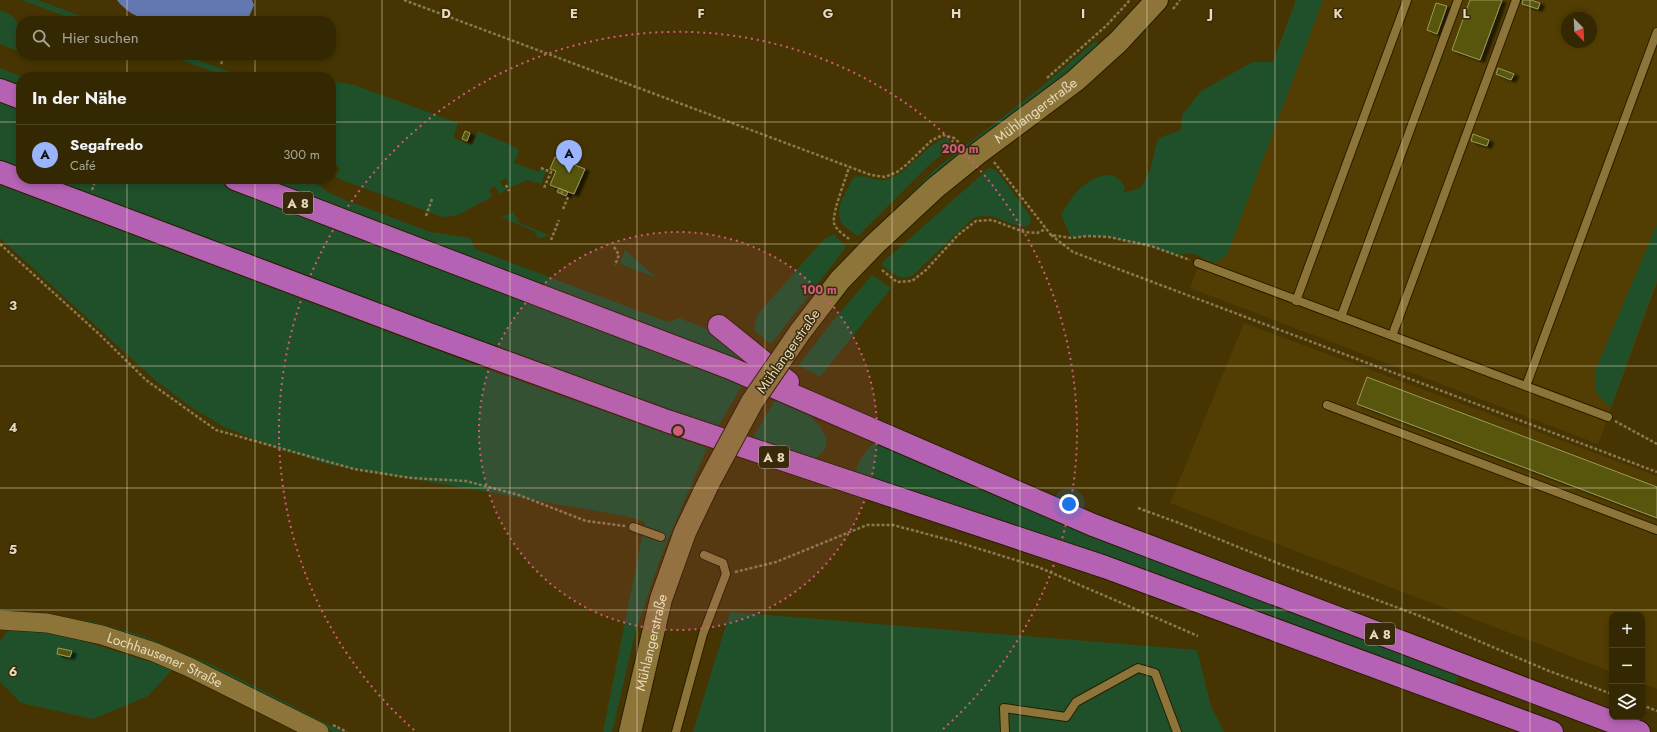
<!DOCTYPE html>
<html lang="de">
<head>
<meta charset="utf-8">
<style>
	body { margin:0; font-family:Jost,sans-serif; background:#3c300c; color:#f1f3f6 }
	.controls { position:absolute; right:12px; bottom:12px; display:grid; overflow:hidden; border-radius:8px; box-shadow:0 2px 6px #0003 }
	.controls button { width:36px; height:36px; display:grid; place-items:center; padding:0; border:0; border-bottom:1px solid #4e4424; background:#342802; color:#f1f3f6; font:20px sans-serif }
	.compass { position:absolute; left:1561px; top:12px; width:36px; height:36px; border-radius:50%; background:#342802; box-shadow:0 2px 6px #0003; rotate:156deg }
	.you { position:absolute; left:1069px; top:504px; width:14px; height:14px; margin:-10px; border:3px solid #fff; border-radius:50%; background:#1a73e8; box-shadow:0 0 0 6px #1a73e833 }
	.badge { display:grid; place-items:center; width:26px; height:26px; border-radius:50%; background:#9ab5fd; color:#111; font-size:13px; font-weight:700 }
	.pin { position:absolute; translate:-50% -33px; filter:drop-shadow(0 1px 2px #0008) }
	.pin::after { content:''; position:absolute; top:21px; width:14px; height:12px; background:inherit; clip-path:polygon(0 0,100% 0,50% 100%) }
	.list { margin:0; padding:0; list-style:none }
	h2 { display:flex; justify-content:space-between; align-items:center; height:52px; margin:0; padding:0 16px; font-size:17px }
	h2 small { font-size:13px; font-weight:400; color:#a9a699 }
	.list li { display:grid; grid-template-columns:26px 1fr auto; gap:12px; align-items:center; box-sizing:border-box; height:60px; padding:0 16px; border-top:1px solid #4e4424 }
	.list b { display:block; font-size:15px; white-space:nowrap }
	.list p { margin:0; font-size:13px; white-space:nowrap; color:#a9a699 }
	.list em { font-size:13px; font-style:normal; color:#a9a699 }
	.icon { flex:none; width:22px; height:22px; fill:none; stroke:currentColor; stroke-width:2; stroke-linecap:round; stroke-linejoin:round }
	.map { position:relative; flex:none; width:1657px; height:732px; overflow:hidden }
	.search { position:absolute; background:#342802; box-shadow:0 2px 6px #0003; left:16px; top:16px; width:320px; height:44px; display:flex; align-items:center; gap:10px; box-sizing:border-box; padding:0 14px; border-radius:16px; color:#a9a699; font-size:15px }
	.panel { position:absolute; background:#342802; box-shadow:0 2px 6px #0003; left:16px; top:72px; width:320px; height:112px; border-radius:16px }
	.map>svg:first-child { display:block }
</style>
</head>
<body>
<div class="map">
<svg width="1657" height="732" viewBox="0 0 1657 732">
	<defs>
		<filter id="shadow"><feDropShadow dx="4.5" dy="2.5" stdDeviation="1" flood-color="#0009"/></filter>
	</defs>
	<rect width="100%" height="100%" fill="#463502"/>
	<path fill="#523e02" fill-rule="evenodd" d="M 1296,0 L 1657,0 L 1657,283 L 1598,444 L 1190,288 ZM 1567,18 L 1591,18 L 1591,42 L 1567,42 Z
		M 1244,323 L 1657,476 L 1657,689 L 1642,683 L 1642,615 L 1612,615 L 1612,672 L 1170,503 Z"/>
	<path fill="#20502a" d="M 22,0 L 38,0 L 94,21 L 78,21 Z
		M 1296,0 L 1323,0 L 1227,255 L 1215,263 L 1192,253 L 1176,255 L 1151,246 L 1109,237 L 1088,236 L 1071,238 L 1061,214 C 1066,207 1071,198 1077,191 C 1091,178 1115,164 1125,188 L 1122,193 L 1140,188 C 1145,181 1148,174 1151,167 C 1154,157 1154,148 1159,138 L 1181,130 L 1182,115 L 1200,92 L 1245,66 L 1253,62 L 1273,62 Z
		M 0,10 C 22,16 21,33 21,52 L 0,44 Z
		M 1095,41 L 1098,43 L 1094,53 L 865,240 L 934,170 L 1040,88 Z
		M 168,55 L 185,55 L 243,77 L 227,77 Z
		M 0,68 L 23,77 L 21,77 L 21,87 L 0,79 Z
		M 331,81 L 354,85 L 458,123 L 453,138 L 472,145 L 478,131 L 515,147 L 519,150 L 514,163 L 539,172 L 540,169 L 546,171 L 541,184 L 527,180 L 509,188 L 506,178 L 500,181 L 503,187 L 505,186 L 507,189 L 499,194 L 495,186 L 489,190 L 492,197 L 458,215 L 442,217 L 342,180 L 335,176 L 340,169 L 333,163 L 331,165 L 331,131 L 333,130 L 331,126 Z
		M 0,100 L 21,108 L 21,170 L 0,162 Z
		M 947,138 L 950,141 L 950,145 L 946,151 L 930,164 L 858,236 C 853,232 844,227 841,222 C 834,209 847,190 853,178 C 865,172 876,184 889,179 C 911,171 925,143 947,138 Z
		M 991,168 L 997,171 L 1028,213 L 1031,220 L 1030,224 L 1025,227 C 1004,225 997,211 973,218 L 913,275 C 900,282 891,272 881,264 L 988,169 Z
		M 46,179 L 211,179 L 387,246 L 559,315 L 744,382 L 716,430 L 658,410 L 657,404 L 630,395 L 626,398 Z
		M 264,179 L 310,179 L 328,192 L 338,197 L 430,232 L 470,238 L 475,249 L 668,322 L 679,318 L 715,332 L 744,356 L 741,360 Z
		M 0,185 L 500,374 L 707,448 L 663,551 L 636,630 L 612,732 L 603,732 L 645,522 L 625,516 L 327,464 L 264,443 L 224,427 L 194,409 L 156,381 L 0,238 Z
		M 514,212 L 518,222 L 549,235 L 541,238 L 537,237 L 534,231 L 501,217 Z
		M 1657,224 L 1657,280 L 1611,407 C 1594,393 1593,391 1596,369 Z
		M 834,234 L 846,247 L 771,344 L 754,330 L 757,315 L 824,239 Z
		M 625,250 L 657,278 L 620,264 Z
		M 872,275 L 891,288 L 820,377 L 799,365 L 832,322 Z
		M 775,400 L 809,415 L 819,425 L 827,439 L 825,449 L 814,461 L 751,441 Z
		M 877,440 L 1459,673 L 1454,689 L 1016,526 L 855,473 C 859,459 866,450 877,440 Z
		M 0,609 L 46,614 L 94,622 L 143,636 L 215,666 L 343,732 L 333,732 L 213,670 L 0,614 Z
		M 730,612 L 1197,650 L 1211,706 L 1224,732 L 693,732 Z
		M 9,629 L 48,630 L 173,669 L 148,696 L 93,719 L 21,703 L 0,682 L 0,642 Z"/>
	<path fill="#6378b0" d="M 117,0 L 252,0 L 254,5 L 247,21 L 149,21 C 137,17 125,11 117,0 Z"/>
	<path fill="#58560a" stroke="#9a995a" filter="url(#shadow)" d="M 1470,0 L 1502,0 L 1480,60 L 1452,50 Z
		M 1523,0 L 1531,0 L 1540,3 L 1538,9 L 1522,4 Z
		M 1436,3 L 1447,6 L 1437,34 L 1427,30 Z
		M 1498,68 L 1514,74 L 1511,80 L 1496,74 Z
		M 465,131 L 470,133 L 467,141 L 462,139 Z
		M 1473,134 L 1489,140 L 1487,146 L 1471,141 Z
		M 555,157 L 585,169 L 574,194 L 550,185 L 556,171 L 550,169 Z
		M 559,188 L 568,192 L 566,196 L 557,192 Z
		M 1367,377 L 1657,487 L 1657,518 L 1357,404 Z
		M 58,648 L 72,651 L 70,657 L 57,654 Z"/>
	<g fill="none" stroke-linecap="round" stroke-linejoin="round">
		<g stroke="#291d00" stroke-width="10">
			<path id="service" d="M 1198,263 L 1608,417
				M 1296,301 L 1407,0
				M 1341,317 L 1458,0
				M 1392,336 L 1516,0
				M 1526,386 L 1657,32
				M 1327,405 L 1657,530
				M 633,527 L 661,537
				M 676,732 L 703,634 L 726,574 L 723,563 L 704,555
				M 1005,732 L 1004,708 L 1066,717 L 1076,702 L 1138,668 L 1155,673 L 1177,732"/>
		</g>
		<g stroke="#291d00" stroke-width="20">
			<g id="tertiary">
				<path id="s1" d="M 0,620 L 47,623 L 102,635 L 154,652 L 189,667 L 319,732"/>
			</g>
		</g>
		<g stroke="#291d00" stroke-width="24">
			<g id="secondary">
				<path id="s2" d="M 800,332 L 840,280 L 875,244 L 935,188 L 977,154 L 1075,81 L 1118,42 L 1157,0"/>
				<path id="s3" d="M 630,732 L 661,599 L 685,532 L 709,482"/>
			</g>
		</g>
		<g stroke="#291d00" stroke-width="24">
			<path id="motorway" d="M 0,90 L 21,98
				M 0,172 L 429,334 L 667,421 L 1105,567 L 1552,732
				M 235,179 L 730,368 L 1093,525 L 1639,732
				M 719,326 L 788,382"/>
		</g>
		<path stroke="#89794f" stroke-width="2.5" stroke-dasharray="3 2" stroke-linecap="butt" d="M 404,0 L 871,175 L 885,177 L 897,172 L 906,165 L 932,140 L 943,135 L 954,138 L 961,144
			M 1173,9 L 1180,0
			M 182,19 L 184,21
			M 221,64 L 225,55
			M 1047,78 L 1106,26 L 1130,0
			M 994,162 L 1051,235 L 1071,238 L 1088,236 L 1109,237 L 1151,246 L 1190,260
			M 574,164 L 575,162
			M 541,168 L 551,172 L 544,188
			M 506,185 L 509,191
			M 92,190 L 96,179
			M 561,194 L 563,190
			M 563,209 L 568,197
			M 426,216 L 432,199
			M 1051,235 L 1073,252 L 1657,472
			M 849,239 C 844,235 836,230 834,223 C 832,212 846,179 849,167
			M 551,240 L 559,220
			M 0,244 L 99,334 L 146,380 L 216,430 L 354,469 L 411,478 L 466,481 L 519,495 L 586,521 L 625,526
			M 614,247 L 619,255 L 615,265
			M 882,270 L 897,282 L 912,281 L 926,270 L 958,235 L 976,221 L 992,220 L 1024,232 L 1037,233 L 1046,229
			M 1615,421 L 1657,444
			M 1138,508 L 1179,523 L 1280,564 L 1420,616 L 1549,671 L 1612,694
			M 735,572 L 776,562 L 867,525 L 893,525 L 957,542 L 1038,567 L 1198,636
			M 1642,705 L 1657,711
			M 333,725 L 347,732"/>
		<use href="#service" stroke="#8d7539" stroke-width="8"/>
		<use href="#tertiary" stroke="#8d7539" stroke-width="19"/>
		<use href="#secondary" stroke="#8d7539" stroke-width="22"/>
		<use href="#motorway" stroke="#b662b4" stroke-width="22"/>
		<g stroke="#291d00" stroke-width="24" stroke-linecap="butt">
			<path id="secondary-bridge" d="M 709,482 L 752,402 L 800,332"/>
		</g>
		<use href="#secondary-bridge" stroke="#8d7539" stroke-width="22"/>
	</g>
	<path fill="none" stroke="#e8dbbd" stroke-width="1" stroke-opacity="0.55" d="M 127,0 L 127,21M 255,0 L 255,21M 382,0 L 382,732M 510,0 L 510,732M 637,0 L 637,732M 765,0 L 765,732M 892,0 L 892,732M 1020,0 L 1020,732M 1147,0 L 1147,732M 1275,0 L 1275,732M 1402,0 L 1402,732M 1530,0 L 1530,732M 127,55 L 127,77M 255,55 L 255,77M 0,122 L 21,122M 331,122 L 1657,122M 127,179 L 127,732M 255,179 L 255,732M 0,244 L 1657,244M 0,366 L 1657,366M 0,488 L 1657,488M 0,610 L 1657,610"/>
	<circle cx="678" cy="431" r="199" fill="#cf5c7d" fill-opacity=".12"/>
	<g fill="none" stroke="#cf5c7d" stroke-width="2" stroke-dasharray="2 4">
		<circle cx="678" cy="431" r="199"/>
		<path d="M414 730A399 399 0 1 1 942 730"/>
	</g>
	<g text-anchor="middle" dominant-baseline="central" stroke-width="3" stroke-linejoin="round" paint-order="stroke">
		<g fill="#382b0b" stroke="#b3a688" stroke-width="1">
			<rect x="283" y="192" width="30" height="22" rx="3"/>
			<rect x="759" y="446" width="30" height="22" rx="3"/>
			<rect x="1365" y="623" width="30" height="22" rx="3"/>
		</g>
		<g font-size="13" font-weight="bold" fill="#e8dbbd">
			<text x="298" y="203">A 8</text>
			<text x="774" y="457">A 8</text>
			<text x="1380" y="634">A 8</text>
		</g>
		<g font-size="14" fill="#e8dbbd" stroke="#382b0b">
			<text stroke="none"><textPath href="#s2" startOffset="325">Mühlangerstraße</textPath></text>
			<text transform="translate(788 351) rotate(-55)">Mühlangerstraße</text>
			<text stroke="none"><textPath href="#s3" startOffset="92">Mühlangerstraße</textPath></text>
			<text stroke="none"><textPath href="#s1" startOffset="171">Lochhausener Straße</textPath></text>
		</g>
	</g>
	<g font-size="13" text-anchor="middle" font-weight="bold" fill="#e8dbbd" stroke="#382b0b" stroke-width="3" stroke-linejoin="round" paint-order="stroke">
		<text x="446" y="18">D</text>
		<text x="574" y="18">E</text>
		<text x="701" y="18">F</text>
		<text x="828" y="18">G</text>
		<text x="956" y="18">H</text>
		<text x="1083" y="18">I</text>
		<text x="1211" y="18">J</text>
		<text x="1338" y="18">K</text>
		<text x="1466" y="18">L</text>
		<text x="13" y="310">3</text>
		<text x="13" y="432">4</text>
		<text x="13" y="554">5</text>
		<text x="13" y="676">6</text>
	</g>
	<circle cx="678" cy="431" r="6" fill="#cf5c7d" stroke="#382b0b" stroke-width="2"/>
	<g font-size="12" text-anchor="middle" font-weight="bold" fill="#cf5c7d" stroke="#382b0b" stroke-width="3" stroke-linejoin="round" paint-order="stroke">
		<text x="960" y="153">200 m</text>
		<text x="819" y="294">100 m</text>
	</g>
</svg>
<div class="controls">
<button>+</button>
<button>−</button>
<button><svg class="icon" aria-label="layers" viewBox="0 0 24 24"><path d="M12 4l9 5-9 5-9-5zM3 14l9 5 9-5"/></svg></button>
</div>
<svg class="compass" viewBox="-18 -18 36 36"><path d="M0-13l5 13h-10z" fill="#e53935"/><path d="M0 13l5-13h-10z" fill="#a9a699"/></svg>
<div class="you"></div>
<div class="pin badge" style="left:569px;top:173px">A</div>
<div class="search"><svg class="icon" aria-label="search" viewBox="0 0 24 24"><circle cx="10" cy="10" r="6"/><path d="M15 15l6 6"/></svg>Hier suchen</div>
<section class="panel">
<h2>In der Nähe<small></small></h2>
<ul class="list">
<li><span class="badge">A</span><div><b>Segafredo</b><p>Café</p></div><em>300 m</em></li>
</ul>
</section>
</div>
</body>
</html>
